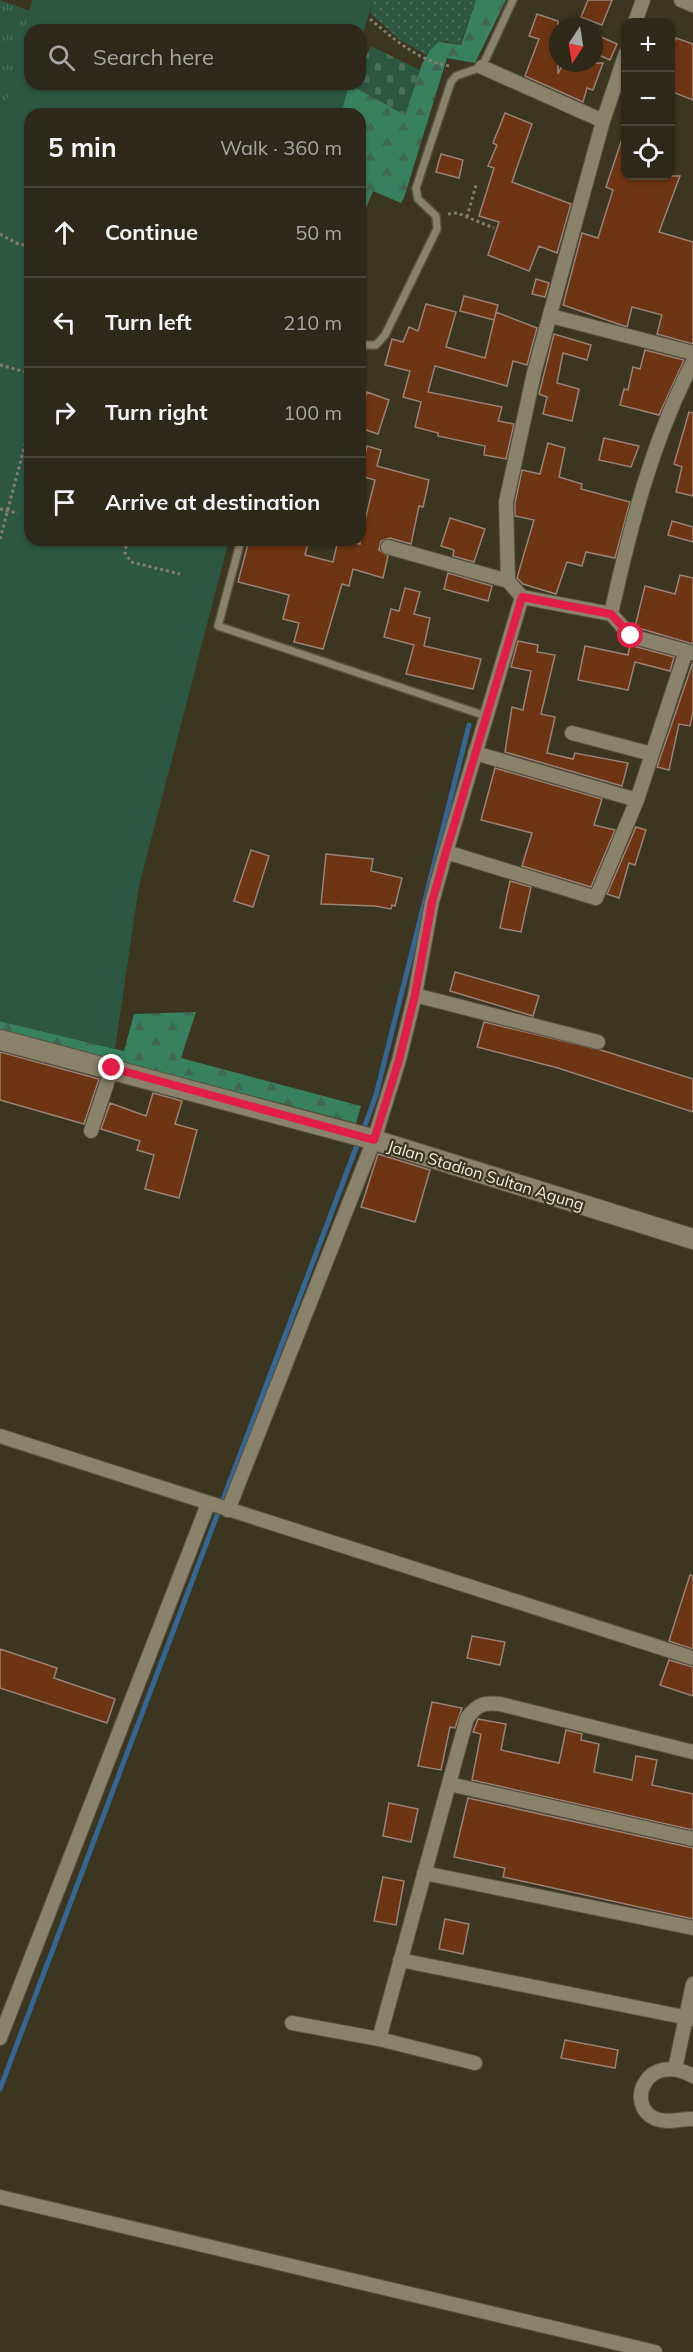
<!DOCTYPE html>
<html lang="en">
<head>
<meta charset="utf-8">
<style>
	body { margin:0; font-family:Mulish,sans-serif; background:#353021; color:#f1f3f6 }
	.controls { position:absolute; right:18px; top:18px; display:grid; overflow:hidden; border-radius:12px; box-shadow:0 2px 4px #0004 }
	.controls button { width:54px; height:54px; display:grid; place-items:center; padding:0; border:0; border-bottom:2px solid #484437; background:#2d2818; color:#f1f3f6; font:30px sans-serif }
	.compass { position:absolute; left:549px; top:18px; width:54px; height:54px; border-radius:50%; background:#2d2818; box-shadow:0 2px 4px #0004; rotate:192deg }
	.stop { position:absolute; width:18px; height:18px; margin:-14px; border:4px solid #e11d48; border-radius:50%; background:#fff }
	.stop.end { background:#e11d48; border-color:#fff; box-shadow:0 2px 6px #0008 }
	.list { margin:0; padding:0; list-style:none }
	h2 { display:flex; justify-content:space-between; align-items:center; height:78px; margin:0; padding:0 24px; font-size:26px }
	h2 small { font-size:20px; font-weight:400; color:#a7a6a2 }
	.list li { display:grid; grid-template-columns:39px 1fr auto; gap:18px; align-items:center; box-sizing:border-box; height:90px; padding:0 24px; border-top:2px solid #484437 }
	.list b { display:block; font-size:22px; white-space:nowrap }
	.list em { font-size:20px; font-style:normal; color:#a7a6a2 }
	.icon { flex:none; width:33px; height:33px; fill:none; stroke:currentColor; stroke-width:2; stroke-linecap:round; stroke-linejoin:round }
	.map { position:relative; flex:none; width:693px; height:2352px; overflow:hidden }
	.search { position:absolute; background:#2d2818; box-shadow:0 2px 4px #0004; left:24px; top:24px; width:342px; height:66px; display:flex; align-items:center; gap:15px; box-sizing:border-box; padding:0 21px; border-radius:18px; color:#a7a6a2; font-size:22px }
	.panel { position:absolute; background:#2d2818; box-shadow:0 2px 4px #0004; left:24px; top:108px; width:342px; height:438px; border-radius:18px }
	.map>svg:first-child { display:block }
</style>
</head>
<body>
<div class="map">
<svg width="693" height="2352" viewBox="0 0 693 2352">
	<defs>
		<pattern id="grass-dots" width="8" height="8" patternUnits="userSpaceOnUse" patternTransform="scale(1.5)"><rect width="8" height="8" fill="#2d5741"/><path d="M2 2h.1M6 6h.1" fill="none" stroke="#4c6f5c" stroke-width="1.8" stroke-linecap="round"/></pattern>
		<pattern id="forest-firs" width="22" height="20" patternUnits="userSpaceOnUse" patternTransform="scale(1.5)"><rect width="22" height="20" fill="#38815e"/><path d="M5 1l3.5 6h-7zM16 11l3.5 6h-7z" fill="#3f6752"/></pattern>
		<pattern id="cemetery-stones" width="16" height="16" patternUnits="userSpaceOnUse" patternTransform="scale(1.5)"><rect width="16" height="16" fill="#2d5741"/><path d="M2 7V4a2 2 0 0 1 4 0v3zM10 15v-3a2 2 0 0 1 4 0v3z" fill="#4c6f5c"/></pattern>
		<pattern id="park-tufts" width="24" height="20" patternUnits="userSpaceOnUse" patternTransform="scale(1.5)"><rect width="24" height="20" fill="#2d5741"/><path d="M3 7l-1-3M5 7V3M7 7l1-3M15 17l-1-3M17 17v-4M19 17l1-3" fill="none" stroke="#4c6f5c"/></pattern>
	</defs>
	<rect width="100%" height="100%" fill="#3c3520"/>
	<path fill="url(#grass-dots)" d="M 373,0 L 476,0 L 460,45 L 445,41 L 430,50 L 426,55 L 400,40 L 370,13 Z"/>
	<path fill="url(#forest-firs)" d="M 476,0 L 506,0 L 475,63 L 447,58 L 404,198 L 401,203 L 373,191 L 360,222 L 360,114 L 341,114 L 347,90 L 353,86 L 405,115 L 422,64 L 430,50 L 439,42 L 461,45 Z
		M 196,1012 L 181,1058 L 361,1106 L 356,1123 L 0,1030 L 0,1021 L 124,1051 L 134,1014 Z"/>
	<path fill="url(#cemetery-stones)" d="M 371,46 L 420,70 L 405,115 L 353,86 L 360,84 L 360,70 Z"/>
	<path fill="url(#park-tufts)" d="M 0,0 L 30,11 L 0,128 Z"/>
	<path fill="#2d5741" d="M 32,0 L 373,0 L 360,44 L 360,30 L 30,30 L 30,84 L 349,84 L 341,114 L 30,114 L 30,540 L 229,540 L 139,886 L 115,1049 L 0,1021 L 0,128 Z"/>
	<g fill="none" stroke-linecap="round" stroke-linejoin="round">
		<path stroke="#356796" stroke-width="5" d="M 363,1131 L 376,1095 L 469,725
			M 0,2089 L 359,1140"/>
	</g>
	<path fill="#6d3513" stroke="#9a8276" stroke-width="1.5" d="M 588,0 L 612,0 L 602,25 L 581,17 Z
		M 537,14 L 558,21 L 558,74 L 563,63 L 603,63 L 593,90 L 587,88 L 583,102 L 525,76 L 539,39 L 529,36 Z
		M 594,34 L 617,44 L 610,60 L 594,53 Z
		M 676,38 L 693,44 L 693,100 L 670,91 L 670,52 Z
		M 505,113 L 532,124 L 512,182 L 571,204 L 557,253 L 539,246 L 529,271 L 488,255 L 499,222 L 479,216 L 494,168 L 488,166 L 497,145 L 493,143 Z
		M 623,136 L 626,137 L 626,176 L 680,176 L 659,232 L 693,242 L 693,344 L 657,334 L 662,315 L 632,307 L 627,327 L 563,305 L 582,233 L 598,238 L 613,190 L 606,187 Z
		M 441,154 L 463,160 L 459,178 L 436,172 Z
		M 536,279 L 549,283 L 545,297 L 532,294 Z
		M 464,296 L 498,305 L 494,320 L 460,311 Z
		M 426,304 L 456,312 L 446,347 L 485,358 L 496,312 L 537,328 L 527,365 L 513,361 L 507,386 L 435,366 L 428,392 L 502,407 L 498,421 L 514,424 L 506,459 L 484,455 L 485,446 L 438,436 L 438,433 L 415,427 L 421,402 L 403,397 L 410,371 L 385,365 L 392,339 L 403,342 L 409,327 L 418,331 Z
		M 554,334 L 591,345 L 587,360 L 563,353 L 557,383 L 579,389 L 572,421 L 543,414 L 547,397 L 539,394 Z
		M 645,350 L 684,360 L 659,415 L 620,405 L 624,389 L 628,390 L 633,367 L 640,369 Z
		M 367,392 L 389,400 L 378,434 L 360,428 L 360,414 Z
		M 689,412 L 693,413 L 693,496 L 676,492 L 682,467 L 674,464 Z
		M 604,438 L 639,446 L 631,467 L 599,460 Z
		M 548,443 L 565,448 L 559,477 L 582,484 L 581,489 L 630,502 L 615,558 L 586,552 L 582,566 L 567,562 L 556,594 L 523,584 L 517,578 L 534,520 L 515,516 L 515,503 L 522,470 L 540,474 Z
		M 367,446 L 381,450 L 377,466 L 429,480 L 423,507 L 419,506 L 411,544 L 390,538 L 381,541 L 379,550 L 388,556 L 383,578 L 353,569 L 349,586 L 342,584 L 323,649 L 294,642 L 299,623 L 283,619 L 289,595 L 238,582 L 249,540 L 309,540 L 305,555 L 333,562 L 338,540 L 360,544 L 360,519 L 365,520 L 375,480 L 360,476 Z
		M 450,518 L 485,529 L 474,562 L 453,556 L 454,550 L 441,546 Z
		M 672,521 L 693,527 L 693,542 L 668,535 Z
		M 448,573 L 492,586 L 488,601 L 444,589 Z
		M 680,575 L 693,578 L 693,644 L 635,627 L 645,586 L 675,594 Z
		M 405,588 L 420,592 L 414,614 L 430,618 L 424,646 L 481,659 L 473,689 L 406,674 L 414,645 L 384,637 L 391,609 L 399,611 Z
		M 518,641 L 538,645 L 537,652 L 555,655 L 541,714 L 555,717 L 547,753 L 573,759 L 575,753 L 628,763 L 622,786 L 505,752 L 512,707 L 523,710 L 531,671 L 511,667 Z
		M 630,645 L 674,657 L 670,671 L 635,662 L 628,690 L 578,680 L 585,646 L 628,655 Z
		M 693,662 L 693,711 L 690,726 L 679,724 L 669,770 L 657,767 Z
		M 495,768 L 602,799 L 594,825 L 615,830 L 591,887 L 522,866 L 532,833 L 481,820 Z
		M 636,827 L 646,830 L 635,865 L 629,863 L 619,898 L 607,894 Z
		M 251,850 L 269,856 L 253,907 L 234,901 Z
		M 326,854 L 373,859 L 371,871 L 402,878 L 395,906 L 392,905 L 391,909 L 375,906 L 321,904 Z
		M 510,881 L 531,887 L 521,932 L 500,928 Z
		M 455,972 L 539,996 L 533,1016 L 450,991 Z
		M 484,1022 L 601,1050 L 693,1079 L 693,1112 L 558,1068 L 477,1047 Z
		M 0,1052 L 99,1079 L 84,1124 L 0,1100 Z
		M 153,1093 L 182,1101 L 175,1124 L 197,1130 L 179,1198 L 145,1189 L 154,1155 L 137,1150 L 140,1141 L 101,1129 L 110,1103 L 146,1116 Z
		M 378,1154 L 430,1170 L 415,1222 L 361,1207 Z
		M 690,1575 L 693,1576 L 693,1649 L 669,1641 Z
		M 472,1636 L 505,1642 L 500,1665 L 467,1658 Z
		M 0,1649 L 57,1668 L 54,1678 L 115,1699 L 107,1723 L 0,1688 Z
		M 669,1660 L 693,1667 L 693,1696 L 660,1685 Z
		M 432,1702 L 462,1708 L 455,1728 L 450,1727 L 441,1770 L 418,1766 Z
		M 478,1719 L 506,1724 L 501,1750 L 559,1763 L 566,1730 L 582,1734 L 581,1740 L 599,1744 L 594,1772 L 632,1780 L 636,1756 L 657,1760 L 652,1785 L 693,1794 L 693,1830 L 472,1780 L 481,1734 L 473,1732 Z
		M 468,1798 L 693,1848 L 693,1919 L 503,1877 L 505,1868 L 454,1857 Z
		M 389,1803 L 418,1809 L 411,1842 L 383,1836 Z
		M 383,1877 L 404,1881 L 396,1925 L 374,1921 Z
		M 445,1919 L 469,1924 L 463,1954 L 439,1949 Z
		M 565,2040 L 618,2050 L 615,2068 L 561,2058 Z"/>
	<g fill="none" stroke-linecap="round" stroke-linejoin="round">
		<g stroke="#595240" stroke-width="10">
			<path id="service" d="M 360,345 L 376,345 L 385,335 L 437,229 L 436,216 L 418,199 L 416,188 L 451,82 L 456,76 L 482,67 L 513,0
				M 241,540 L 218,626 L 486,716"/>
		</g>
		<g stroke="#595240" stroke-width="16">
			<path id="minor" d="M 681,0 L 693,5
				M 635,22 L 643,0
				M 482,67 L 603,121
				M 551,316 L 693,353
				M 388,547 L 508,581
				M 522,597 L 611,614 L 631,636 L 693,653
				M 611,614 C 630,528 652,441 693,362
				M 572,733 L 652,754
				M 475,753 L 637,800
				M 446,852 L 596,898 L 637,800 L 686,651
				M 415,995 L 598,1042
				M 91,1131 L 112,1068
				M 0,1436 L 693,1658
				M 228,1510 L 374,1140 L 399,1060 L 415,995 L 432,902 L 446,852 L 522,597 L 508,581 L 506,502 L 534,373 L 603,121 L 626,53
				M 449,1784 L 693,1839
				M 424,1873 L 693,1928
				M 400,1960 L 693,2019
				M 292,2023 L 379,2039 L 475,2063
				M 0,2038 L 208,1504
				M 379,2039 L 467,1718 C 477,1705 483,1702 500,1704 L 693,1752
				M 675,2069 L 693,1984
				M 693,2076 C 646,2050 624,2106 656,2119 C 670,2124 680,2118 693,2119
				M 0,2197 L 655,2352"/>
		</g>
		<g stroke="#595240" stroke-width="22">
			<path id="secondary" d="M 0,1040 L 368,1138 L 693,1239"/>
		</g>
		<path stroke="#837d6b" stroke-width="3" stroke-dasharray="3 3" stroke-linecap="butt" d="M 370,19 C 394,39 417,60 449,66
			M 50,112 L 59,114
			M 448,214 L 457,213 L 494,228
			M 467,217 L 476,185
			M 0,234 L 16,243 L 30,247
			M 0,365 L 30,373
			M 0,509 L 18,513
			M 0,539 L 30,426
			M 127,540 L 125,553 L 131,562 L 180,574"/>
		<use href="#service" stroke="#8a826a" stroke-width="7"/>
		<use href="#minor" stroke="#8a826a" stroke-width="14"/>
		<use href="#secondary" stroke="#8a826a" stroke-width="20"/>
	</g>
	<g fill="none" stroke-linecap="round" stroke-linejoin="round">
		<path stroke="#e11d48" stroke-width="8" d="M 112,1068 L 374,1140 L 399,1060 L 415,995 L 432,902 L 446,852 L 522,597 L 611,614 L 631,636"/>
	</g>
	<g text-anchor="middle" dominant-baseline="central" stroke-width="4.5" stroke-linejoin="round" paint-order="stroke">
		<g font-size="16" fill="#f1ecdf" stroke="#3c3520">
			<text transform="translate(486 1175) rotate(17)">Jalan Stadion Sultan Agung</text>
		</g>
	</g>
</svg>
<div class="controls">
<button>+</button>
<button>−</button>
<button><svg class="icon" aria-label="locate" viewBox="0 0 24 24"><circle cx="12" cy="12" r="6"/><path d="M12 2v4M12 18v4M2 12h4M18 12h4"/></svg></button>
</div>
<svg class="compass" viewBox="-18 -18 36 36"><path d="M0-13l5 13h-10z" fill="#e53935"/><path d="M0 13l5-13h-10z" fill="#a7a6a2"/></svg>
<div class="stop" style="left:631px;top:636px"></div>
<div class="stop end" style="left:112px;top:1068px"></div>
<div class="search"><svg class="icon" aria-label="search" viewBox="0 0 24 24"><circle cx="10" cy="10" r="6"/><path d="M15 15l6 6"/></svg>Search here</div>
<section class="panel">
<h2>5 min<small>Walk · 360 m</small></h2>
<ul class="list">
<li><svg class="icon" aria-label="ahead" viewBox="0 0 24 24"><path d="M12 20V5M6 11l6-6 6 6"/></svg><div><b>Continue</b></div><em>50 m</em></li>
<li><svg class="icon" aria-label="left" viewBox="0 0 24 24"><path d="M17 20v-9H6M10 6l-5 5 5 5"/></svg><div><b>Turn left</b></div><em>210 m</em></li>
<li><svg class="icon" aria-label="right" viewBox="0 0 24 24"><path d="M7 20v-9h11M14 6l5 5-5 5"/></svg><div><b>Turn right</b></div><em>100 m</em></li>
<li><svg class="icon" aria-label="arrive" viewBox="0 0 24 24"><path d="M6 21V4h12l-3 4 3 4H6"/></svg><div><b>Arrive at destination</b></div></li>
</ul>
</section>
</div>
</body>
</html>
